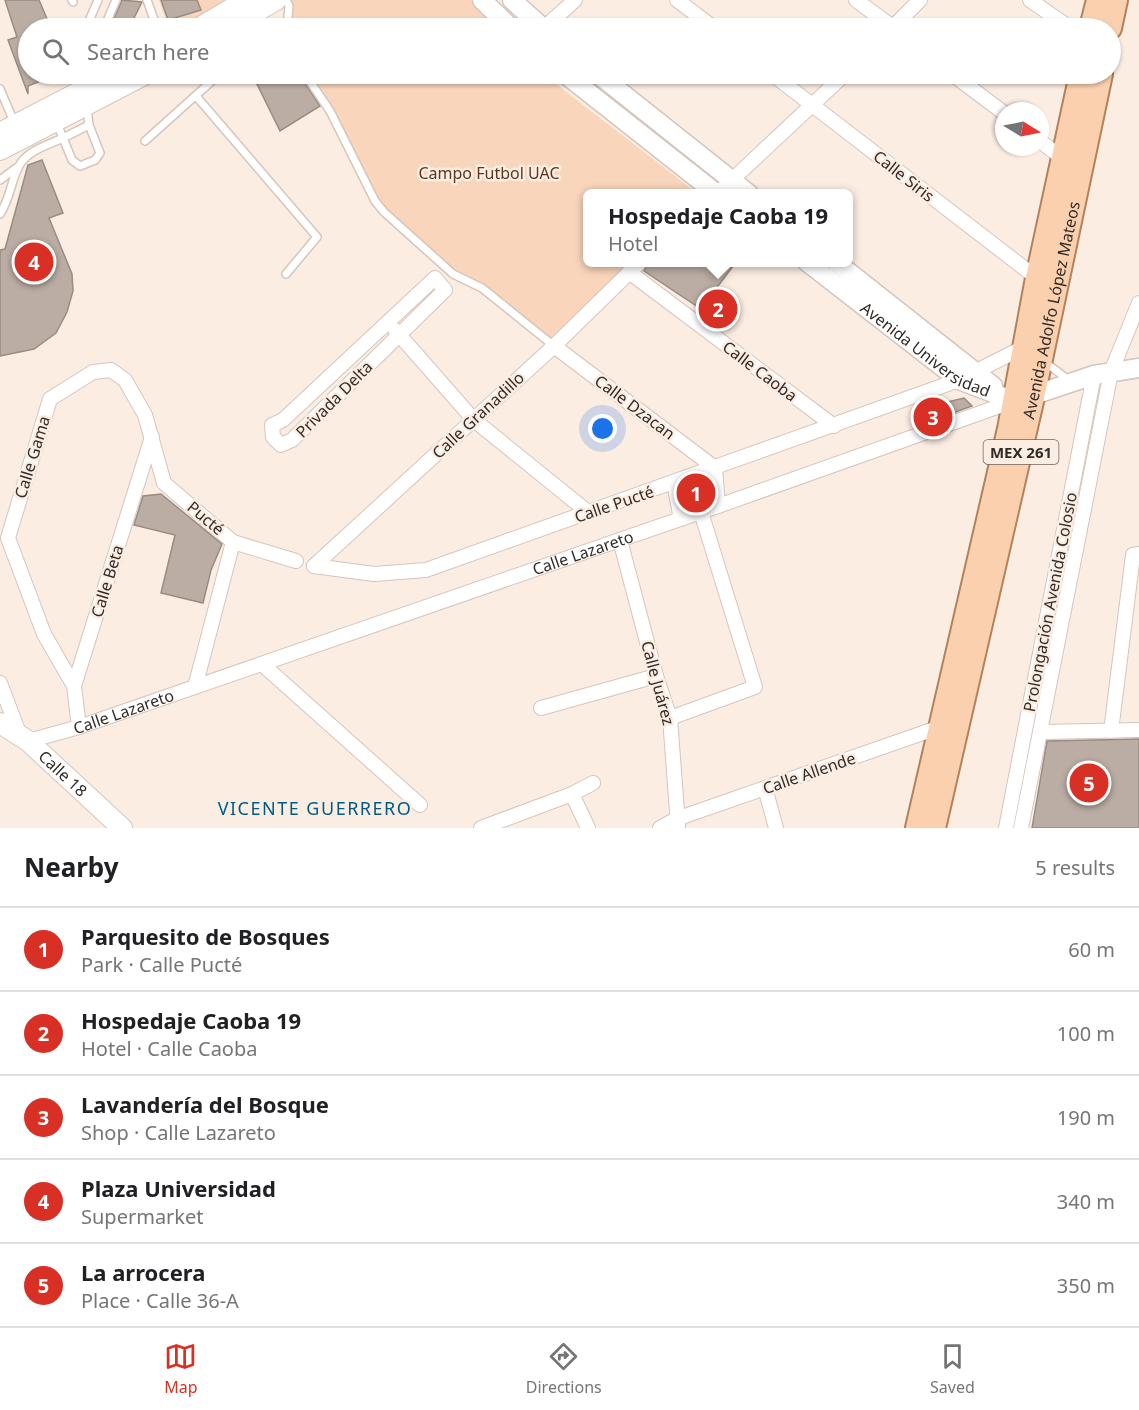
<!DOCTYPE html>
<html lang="en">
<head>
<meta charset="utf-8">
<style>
	body { margin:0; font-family:"Noto Sans",sans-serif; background:#f2f2f2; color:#202124 }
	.compass { position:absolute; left:995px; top:102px; width:54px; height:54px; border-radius:50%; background:#fff; box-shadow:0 2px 4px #0004; rotate:100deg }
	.you { position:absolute; left:603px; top:429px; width:21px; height:21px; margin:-15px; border:4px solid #fff; border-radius:50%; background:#1a73e8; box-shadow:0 0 0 9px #1a73e833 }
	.badge { display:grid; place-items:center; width:39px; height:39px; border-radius:50%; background:#d93025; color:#fff; font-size:20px; font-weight:700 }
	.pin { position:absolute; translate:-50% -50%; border:3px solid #fff; box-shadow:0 2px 6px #0006 }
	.popup { position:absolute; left:583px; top:189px; width:270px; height:78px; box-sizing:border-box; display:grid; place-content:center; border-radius:9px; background:#fff; filter:drop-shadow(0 2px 4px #0005); font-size:20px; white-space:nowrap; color:#757577 }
	.popup b { font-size:22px; color:#202124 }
	.popup::after { content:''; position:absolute; left:50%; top:100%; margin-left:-12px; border:12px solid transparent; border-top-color:#fff }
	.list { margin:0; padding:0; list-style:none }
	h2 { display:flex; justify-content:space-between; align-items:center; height:78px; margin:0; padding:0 24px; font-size:26px }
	h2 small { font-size:20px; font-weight:400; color:#757577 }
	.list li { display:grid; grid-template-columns:39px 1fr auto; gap:18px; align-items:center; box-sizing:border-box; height:84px; padding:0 24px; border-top:2px solid #e0e0e0 }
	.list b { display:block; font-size:22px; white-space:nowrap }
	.list p { margin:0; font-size:20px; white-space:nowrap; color:#757577 }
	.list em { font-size:20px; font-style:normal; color:#757577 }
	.icon { flex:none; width:33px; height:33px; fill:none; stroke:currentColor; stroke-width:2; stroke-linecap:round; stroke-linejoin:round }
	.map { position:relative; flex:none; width:1139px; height:828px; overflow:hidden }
	.search { position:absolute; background:#fff; box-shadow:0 2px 4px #0004; left:18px; right:18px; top:18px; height:66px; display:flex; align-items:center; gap:15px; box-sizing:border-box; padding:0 21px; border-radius:33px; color:#757577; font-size:22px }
	.sheet { height:498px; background:#fff }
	nav { display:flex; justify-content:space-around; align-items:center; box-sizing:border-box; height:84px; border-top:2px solid #e0e0e0; background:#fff; font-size:16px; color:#757577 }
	nav a { display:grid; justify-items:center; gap:3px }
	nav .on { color:#d93025 }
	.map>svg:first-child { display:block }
</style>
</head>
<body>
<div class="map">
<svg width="1139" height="828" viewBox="0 0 1139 828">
	<rect width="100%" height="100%" fill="#fcede3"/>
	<path fill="#f9d5bb" d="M 159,0 L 232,0 L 183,28 L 169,28 Z
		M 286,0 L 473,0 L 499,28 L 286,28 Z
		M 305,74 L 543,74 L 697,193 L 588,194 L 588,262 L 636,263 L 554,346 L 482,288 L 453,274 L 384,212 L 330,111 Z
		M 714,471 L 715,504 L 683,517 L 676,484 Z"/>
	<path fill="#bbada3" stroke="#998c82" stroke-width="1.5" d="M 5,0 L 39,0 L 51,28 L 28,28 L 28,74 L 58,74 L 28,86 L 28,94 L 8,40 L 17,37 Z
		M 122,0 L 142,2 L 129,28 L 110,28 Z
		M 161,0 L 197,0 L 201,10 L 168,20 Z
		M 252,74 L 299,74 L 320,106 L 280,131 Z
		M 42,160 L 63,213 L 49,218 L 72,274 L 73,291 L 67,312 L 56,333 L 34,349 L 0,356 L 0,250 L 5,249 L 28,165 Z
		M 649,262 L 736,262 L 701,309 L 644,271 Z
		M 964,398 L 972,406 L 923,424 L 920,410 L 928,406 L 931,399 L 939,404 Z
		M 161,494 L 222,544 L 211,570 L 203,603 L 161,593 L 175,535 L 134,525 L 143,496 Z
		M 1139,739 L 1139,828 L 1032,828 L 1047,741 Z"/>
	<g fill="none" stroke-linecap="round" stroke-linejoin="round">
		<g stroke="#d4c6bc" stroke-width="10">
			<path id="service" d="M 72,0 L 73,2
				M 147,0 L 157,28
				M 286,0 L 289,6 L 287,28
				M 86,28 L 98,0
				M 104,28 L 116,0
				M 305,74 L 330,111 L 375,201 L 384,212 L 453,274 L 482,288 L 554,346
				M 0,89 L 14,122
				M 196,96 L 317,237 L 286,274
				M 87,108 L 89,125 L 100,153 L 95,160 L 80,166 L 72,160 L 63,138 L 89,125
				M 145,141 L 213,80 L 211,74
				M 0,180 L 19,166
				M 0,214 C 10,199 11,181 19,166 C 28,150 48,145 63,138 L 57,124
				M 1046,363 L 1070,381"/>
		</g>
		<g stroke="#d4c6bc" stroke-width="16">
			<g id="minor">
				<path d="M 677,0 L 714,28"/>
				<path d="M 856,0 L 894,28"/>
				<path d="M 1030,0 L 1070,28"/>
				<path d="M 544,28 L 575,0"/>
				<path d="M 892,28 L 920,0"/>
				<path d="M 772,74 L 1037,278"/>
				<path d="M 952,74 L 1004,113"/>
				<path d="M 1040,141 L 1062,158"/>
				<path d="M 717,194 L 845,74"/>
				<path d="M 629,272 L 834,426"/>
				<path d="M 435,278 L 445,290 L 292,440 L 281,445 L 273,437 L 272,425 L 283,420 Z"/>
				<path d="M 395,330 L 474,420 L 589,513"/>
				<path d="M 554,346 L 715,468 L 718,506"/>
				<path d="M 674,483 L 681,519"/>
				<path d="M 620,540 L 656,676 L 670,718 L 678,825"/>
				<path d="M 314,566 L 374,574 L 426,570 L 959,380 L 1024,347"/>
				<path d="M 314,566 L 554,346 L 640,262"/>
				<path d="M 262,664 L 420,805"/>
				<path d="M 0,683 L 19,733"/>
				<path d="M 74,686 L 44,634 L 8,538 L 50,399 L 93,372 L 111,370 L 125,380 L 145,415 L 164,483 L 233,542 L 296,561"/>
				<path d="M 195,687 L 233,542"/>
				<path d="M 541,708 L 656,676"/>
				<path d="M 670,718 L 755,687 L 701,512"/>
				<path d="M 79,727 L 74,686 L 152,437"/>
				<path d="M 1111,731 L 1133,555 L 1139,554"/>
				<path d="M 1040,732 L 1139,730"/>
				<path id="s1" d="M 28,741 L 79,727 L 718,506 L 1014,401"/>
				<path d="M 765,788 L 776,828"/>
				<path d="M 572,794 L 588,828"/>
				<path d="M 481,828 L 572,794 L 593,783"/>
				<path d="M 660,828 L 676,819 L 943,726"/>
				<path d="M 1006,828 L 1094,375"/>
				<path d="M 1021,828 L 1111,372 L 1139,303"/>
			</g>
		</g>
		<g stroke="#d4c6bc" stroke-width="21">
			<g id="tertiary">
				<path d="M 482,0 L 511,28"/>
				<path d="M 512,0 L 543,28"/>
				<path d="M 565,74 L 717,194"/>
				<path d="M 598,74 L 749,194"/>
				<path id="s2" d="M 807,262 L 959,380 L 1014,401"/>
				<path d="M 836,262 L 993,386"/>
				<path d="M 1022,399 L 1094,375 L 1139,368"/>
			</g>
		</g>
		<g stroke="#d4c6bc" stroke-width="22">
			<g id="secondary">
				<path d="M 199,28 L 246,0"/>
				<path d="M 228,28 L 276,0"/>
				<path d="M 0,133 L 114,74"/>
				<path d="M 0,150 L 146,74"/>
				<path id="s3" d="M 0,723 L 28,741 L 122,828"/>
			</g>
		</g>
		<g stroke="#b2825d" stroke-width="26">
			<g id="primary">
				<path d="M 1091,28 L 1098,0"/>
				<path d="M 1110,28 L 1116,0"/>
				<path d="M 917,828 L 1009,429 L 1037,278 L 1081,74"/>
				<path id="s4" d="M 934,828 L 1033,397 L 1101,74"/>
			</g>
		</g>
		<use href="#service" stroke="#fff" stroke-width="7"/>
		<use href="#minor" stroke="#fff" stroke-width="14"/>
		<use href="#tertiary" stroke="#fff" stroke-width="18"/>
		<use href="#secondary" stroke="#fff" stroke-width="20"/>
		<use href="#primary" stroke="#fad0af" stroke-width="22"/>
	</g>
	<g text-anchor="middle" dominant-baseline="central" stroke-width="5" stroke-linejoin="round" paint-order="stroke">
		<rect fill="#fcede3" stroke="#6f6660" stroke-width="1.5" x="983.5" y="440" width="75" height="24" rx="4.5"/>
		<g font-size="15" font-weight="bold" fill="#322c28">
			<text x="1021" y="452">MEX 261</text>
		</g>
		<g font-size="16" fill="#59381d" stroke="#fcede3">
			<text x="489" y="173">Campo Futbol UAC</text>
		</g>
		<g font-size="16" fill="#322c28" stroke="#fcede3">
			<text transform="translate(904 176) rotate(38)">Calle Siris</text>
			<text stroke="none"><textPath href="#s4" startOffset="531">Avenida Adolfo López Mateos</textPath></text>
			<text stroke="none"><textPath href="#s2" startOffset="148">Avenida Universidad</textPath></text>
			<text transform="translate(760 371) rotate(37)">Calle Caoba</text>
			<text transform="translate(334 399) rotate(-45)">Privada Delta</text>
			<text transform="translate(635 407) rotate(37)">Calle Dzacan</text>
			<text transform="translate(478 415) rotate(-43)">Calle Granadillo</text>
			<text transform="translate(32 457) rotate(-73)">Calle Gama</text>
			<text transform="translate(614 504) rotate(-19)">Calle Pucté</text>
			<text transform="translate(206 518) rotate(40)">Pucté</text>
			<text stroke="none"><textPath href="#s1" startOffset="586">Calle Lazareto</textPath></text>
			<text transform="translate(107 581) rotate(-73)">Calle Beta</text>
			<text transform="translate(1050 602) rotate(-79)">Prolongación Avenida Colosio</text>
			<text transform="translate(658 683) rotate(75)">Calle Juárez</text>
			<text stroke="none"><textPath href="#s1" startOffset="100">Calle Lazareto</textPath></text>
			<text stroke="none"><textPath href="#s3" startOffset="81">Calle 18</textPath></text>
			<text transform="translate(809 773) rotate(-19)">Calle Allende</text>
		</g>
		<g font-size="18" letter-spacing="1.5" fill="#005b85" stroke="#fcede3">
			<text x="315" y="808">VICENTE GUERRERO</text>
		</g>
	</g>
</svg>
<svg class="compass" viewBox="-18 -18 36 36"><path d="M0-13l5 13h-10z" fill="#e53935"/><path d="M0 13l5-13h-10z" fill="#757577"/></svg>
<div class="you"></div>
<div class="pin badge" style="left:696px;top:493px">1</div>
<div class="pin badge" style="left:718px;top:309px">2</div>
<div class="popup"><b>Hospedaje Caoba 19</b>Hotel</div>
<div class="pin badge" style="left:933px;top:417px">3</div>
<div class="pin badge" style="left:34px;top:262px">4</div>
<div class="pin badge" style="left:1089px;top:783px">5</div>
<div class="search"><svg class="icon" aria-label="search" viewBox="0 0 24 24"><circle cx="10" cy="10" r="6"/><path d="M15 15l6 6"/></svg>Search here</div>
</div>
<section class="sheet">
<h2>Nearby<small>5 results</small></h2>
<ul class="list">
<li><span class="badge">1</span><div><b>Parquesito de Bosques</b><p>Park · Calle Pucté</p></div><em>60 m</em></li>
<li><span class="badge">2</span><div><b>Hospedaje Caoba 19</b><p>Hotel · Calle Caoba</p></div><em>100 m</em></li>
<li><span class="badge">3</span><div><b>Lavandería del Bosque</b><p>Shop · Calle Lazareto</p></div><em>190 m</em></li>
<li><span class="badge">4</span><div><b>Plaza Universidad</b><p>Supermarket</p></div><em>340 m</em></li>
<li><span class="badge">5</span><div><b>La arrocera</b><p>Place · Calle 36-A</p></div><em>350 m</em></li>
</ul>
</section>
<nav>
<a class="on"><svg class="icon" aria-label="map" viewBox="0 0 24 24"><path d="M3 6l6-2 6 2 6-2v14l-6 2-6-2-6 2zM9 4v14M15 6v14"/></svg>Map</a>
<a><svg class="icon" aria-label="directions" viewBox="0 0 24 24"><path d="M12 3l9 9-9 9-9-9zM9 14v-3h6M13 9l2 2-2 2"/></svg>Directions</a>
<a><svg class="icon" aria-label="saved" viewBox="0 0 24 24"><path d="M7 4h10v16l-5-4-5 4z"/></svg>Saved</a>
</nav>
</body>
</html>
